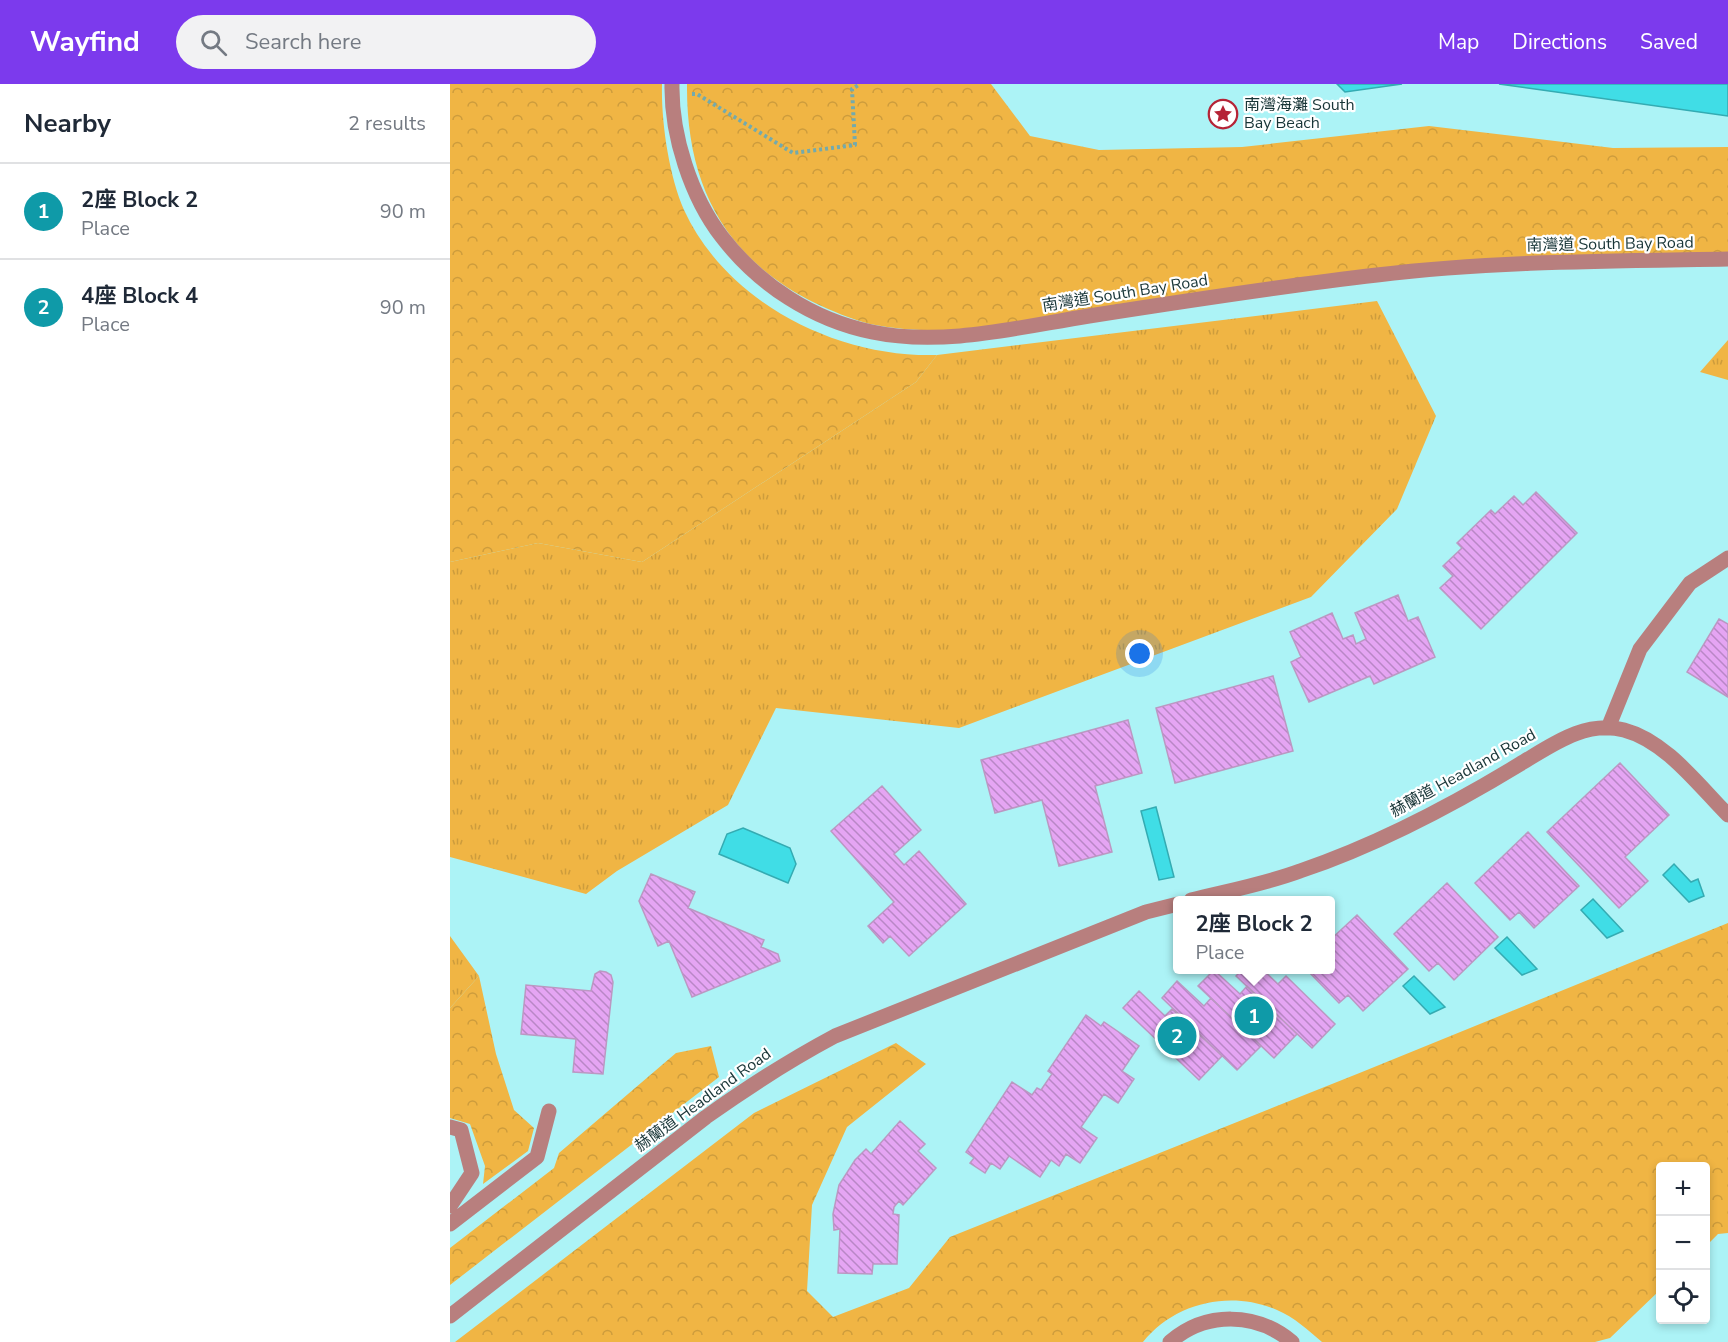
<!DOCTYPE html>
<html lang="en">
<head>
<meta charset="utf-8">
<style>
	body { margin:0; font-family:"Nunito Sans","Noto Sans TC",sans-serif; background:#f2f2f3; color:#1f2937 }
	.controls { position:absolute; right:18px; bottom:18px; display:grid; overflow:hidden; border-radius:6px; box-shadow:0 3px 9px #0003 }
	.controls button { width:54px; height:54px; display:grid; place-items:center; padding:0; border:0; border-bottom:2px solid #e0e1e3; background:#fff; color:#1f2937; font:30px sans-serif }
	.you { position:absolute; left:690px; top:570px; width:21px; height:21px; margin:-15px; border:4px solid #fff; border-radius:50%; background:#1a73e8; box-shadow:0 0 0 9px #1a73e833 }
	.badge { display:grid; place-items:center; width:39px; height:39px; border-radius:50%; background:#7c3aed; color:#fff; font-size:20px; font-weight:700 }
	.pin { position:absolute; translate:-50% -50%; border:3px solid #fff; box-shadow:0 2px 6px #0006 }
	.popup { position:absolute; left:723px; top:812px; width:162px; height:78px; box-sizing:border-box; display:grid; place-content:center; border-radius:6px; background:#fff; filter:drop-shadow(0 2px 4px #0005); font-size:20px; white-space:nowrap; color:#747a83 }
	.popup b { font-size:22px; color:#1f2937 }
	.popup::after { content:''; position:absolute; left:50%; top:100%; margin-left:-12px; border:12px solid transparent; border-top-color:#fff }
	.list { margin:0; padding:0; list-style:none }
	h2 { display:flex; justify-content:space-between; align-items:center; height:78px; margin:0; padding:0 24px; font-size:26px }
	h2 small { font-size:20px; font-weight:400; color:#747a83 }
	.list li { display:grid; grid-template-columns:39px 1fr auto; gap:18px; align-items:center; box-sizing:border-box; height:96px; padding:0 24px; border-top:2px solid #e0e1e3 }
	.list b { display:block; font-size:22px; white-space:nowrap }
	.list p { margin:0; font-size:20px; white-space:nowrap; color:#747a83 }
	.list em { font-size:20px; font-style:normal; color:#747a83 }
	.icon { flex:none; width:33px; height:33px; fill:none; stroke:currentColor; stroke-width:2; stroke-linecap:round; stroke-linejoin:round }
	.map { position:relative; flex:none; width:1278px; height:1258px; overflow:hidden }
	header { display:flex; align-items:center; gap:36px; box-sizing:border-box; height:84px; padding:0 30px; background:#7c3aed; color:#fff }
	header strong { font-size:28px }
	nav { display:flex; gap:33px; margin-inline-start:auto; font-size:21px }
	.search { width:420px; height:54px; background:#f2f2f3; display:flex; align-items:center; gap:15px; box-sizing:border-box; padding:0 21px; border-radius:33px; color:#747a83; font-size:22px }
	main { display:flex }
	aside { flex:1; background:#fff }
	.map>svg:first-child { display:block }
</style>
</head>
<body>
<header>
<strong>Wayfind</strong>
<div class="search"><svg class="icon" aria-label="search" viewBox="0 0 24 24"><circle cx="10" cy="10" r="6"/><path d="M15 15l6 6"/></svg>Search here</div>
<nav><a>Map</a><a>Directions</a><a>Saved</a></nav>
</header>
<main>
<aside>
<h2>Nearby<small>2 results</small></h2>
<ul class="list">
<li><span class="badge" style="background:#0f9aa8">1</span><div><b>2座 Block 2</b><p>Place</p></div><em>90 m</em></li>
<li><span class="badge" style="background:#0f9aa8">2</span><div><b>4座 Block 4</b><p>Place</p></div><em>90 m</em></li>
</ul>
</aside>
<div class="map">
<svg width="1278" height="1258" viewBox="0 0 1278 1258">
	<defs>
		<pattern id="grass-tufts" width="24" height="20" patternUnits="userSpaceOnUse" patternTransform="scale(1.5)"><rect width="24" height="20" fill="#f0b544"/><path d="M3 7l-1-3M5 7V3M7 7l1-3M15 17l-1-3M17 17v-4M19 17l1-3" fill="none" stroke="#cd9c3c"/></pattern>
		<pattern id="forest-crowns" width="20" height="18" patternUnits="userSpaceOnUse" patternTransform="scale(1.5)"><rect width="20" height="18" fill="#f0b544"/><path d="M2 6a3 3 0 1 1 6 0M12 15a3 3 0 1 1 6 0" fill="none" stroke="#cd9c3c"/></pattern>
		<pattern id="building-back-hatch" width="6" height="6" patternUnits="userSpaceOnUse" patternTransform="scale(1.5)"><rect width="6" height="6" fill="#e5a5f3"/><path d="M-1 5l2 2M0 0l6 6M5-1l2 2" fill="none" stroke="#b987c6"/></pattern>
	</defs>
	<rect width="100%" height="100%" fill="#acf3f6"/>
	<path fill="url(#grass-tufts)" d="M 927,217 L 986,332 L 947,425 L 861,513 L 509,644 L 326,624 L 278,721 L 167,787 L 136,810 L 0,773 L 0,478 L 88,459 L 192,478 L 466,298 L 487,271 Z
		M 1278,256 L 1278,296 L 1250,288 Z
		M 0,852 L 29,892 L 0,924 Z"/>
	<path fill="url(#forest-crowns)" d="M 0,0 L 212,0 C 211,38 219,91 234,126 C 277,219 387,274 487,271 L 466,298 L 192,478 L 88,459 L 0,478 Z
		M 237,0 L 541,0 L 580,52 L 649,66 L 792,63 L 979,42 L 1163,64 L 1278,63 L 1278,171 L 1073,178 L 507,246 C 478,247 449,246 420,240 C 401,235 382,227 365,219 C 274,174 236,100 237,0 Z
		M 1278,839 L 1278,1149 L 1268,1150 L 1256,1162 L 1256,1082 L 1210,1082 L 1210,1206 L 1160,1254 L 1145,1258 L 872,1258 C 858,1246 844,1233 827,1226 C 781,1206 725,1218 693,1258 L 5,1258 L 304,1029 L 446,959 L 476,980 L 397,1043 L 362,1121 L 357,1207 L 383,1233 L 459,1204 L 500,1153 L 912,988 Z
		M 29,892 L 46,970 L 64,1026 L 84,1044 L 78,1067 L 33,1100 L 35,1082 L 20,1040 L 0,1034 L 0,924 Z
		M 261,962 L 269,993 L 0,1201 L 0,1164 L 104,1084 L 109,1069 L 226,969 Z"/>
	<path fill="#40dde6" stroke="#34abb2" stroke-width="1.5" d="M 887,0 L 952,0 L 895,8 Z
		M 1049,0 L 1278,0 L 1278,32 Z
		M 706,723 L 724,793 L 709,796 L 691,727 Z
		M 293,744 L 340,764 L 346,780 L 338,799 L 269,770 L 277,750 Z
		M 1224,780 L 1241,798 L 1248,795 L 1254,812 L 1239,818 L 1213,791 Z
		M 1143,815 L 1173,847 L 1157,854 L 1131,826 Z
		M 1057,853 L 1087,885 L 1072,891 L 1045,864 Z
		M 964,892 L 995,923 L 980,930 L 953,902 Z"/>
	<path fill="url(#building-back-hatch)" stroke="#bb98c2" stroke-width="1.5" d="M 1086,408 L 1127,449 L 1031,545 L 990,504 L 1003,492 L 993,482 L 1012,464 L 1007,459 L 1041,426 L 1045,430 L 1064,412 L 1073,421 Z
		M 948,511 L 958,537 L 968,533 L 985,573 L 924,600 L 920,592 L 859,618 L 841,578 L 851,573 L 840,548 L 882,529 L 893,555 L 903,551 L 906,560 L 916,555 L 905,529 Z
		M 1269,535 L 1278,540 L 1278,613 L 1237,588 Z
		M 823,592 L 843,667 L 725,699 L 706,624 Z
		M 678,636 L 692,689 L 645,702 L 662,768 L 609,782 L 592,716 L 545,729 L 531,676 Z
		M 1170,679 L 1219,731 L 1175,773 L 1198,797 L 1169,824 L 1097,748 Z
		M 432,702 L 471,746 L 444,770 L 454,781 L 469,767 L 516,820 L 459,872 L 440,852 L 433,859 L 418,842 L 444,818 L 381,747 Z
		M 1078,748 L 1129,802 L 1084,844 L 1069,828 L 1060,836 L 1025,799 Z
		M 201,790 L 245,808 L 238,824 L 314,856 L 311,863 L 328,870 L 330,877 L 242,913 L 219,857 L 208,862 L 189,817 Z
		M 997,799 L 1048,853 L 1004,896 L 988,879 L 979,887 L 944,850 Z
		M 907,831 L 958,885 L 913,927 L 898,911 L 889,919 L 857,886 L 880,886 L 880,856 Z
		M 764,886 L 790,910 L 797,902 L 847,950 L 824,974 L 748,902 Z
		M 792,886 L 813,886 L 828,900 L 836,892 L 885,940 L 862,964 L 786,892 Z
		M 150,887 L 156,888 L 161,891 L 163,898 L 153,990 L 123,988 L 126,955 L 71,950 L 76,901 L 141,907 L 145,890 Z
		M 727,897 L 754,922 L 761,914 L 811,962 L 787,986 L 712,914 Z
		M 689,907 L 715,932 L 722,925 L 772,972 L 749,996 L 673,924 Z
		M 636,931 L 651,942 L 654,938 L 689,962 L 672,987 L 684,995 L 668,1019 L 654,1010 L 631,1043 L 647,1054 L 630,1079 L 616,1070 L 609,1082 L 601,1076 L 590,1093 L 559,1072 L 550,1085 L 541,1079 L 535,1089 L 520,1079 L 524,1074 L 516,1068 L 562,998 L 582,1011 L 587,1004 L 591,1006 L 602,990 L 598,987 Z
		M 450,1037 L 475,1060 L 468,1067 L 486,1084 L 453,1121 L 449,1117 L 444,1123 L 443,1130 L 449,1131 L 447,1180 L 423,1180 L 422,1190 L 388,1189 L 390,1145 L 384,1146 L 383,1130 L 389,1101 L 405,1076 L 416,1065 L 421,1070 Z"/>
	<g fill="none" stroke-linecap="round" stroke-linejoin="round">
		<path stroke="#73aaad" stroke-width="4" stroke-dasharray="3 3" stroke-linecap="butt" d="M 242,10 L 247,10 L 343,69 L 405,61 L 402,5 L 410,0"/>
		<path stroke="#b87f7e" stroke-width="15" d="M 222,0 C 221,51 241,113 272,153 C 309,201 363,236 422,248 C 493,263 569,243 639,232 C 735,217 831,202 927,191 C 1043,177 1161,177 1278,175
			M 1158,644 L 1190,565 L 1240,499 L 1278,474
			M 741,816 C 777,807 815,800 850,787 C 927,761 1001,722 1070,680 C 1102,661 1135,636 1174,646 C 1216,657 1249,702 1278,731
			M 0,1043 L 11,1046 L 22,1089 L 0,1122
			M 0,1140 L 87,1073 L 99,1027
			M 0,1232 L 256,1033 C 298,1003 340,976 385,952 L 696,828 L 728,820
			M 720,1258 C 756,1227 806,1228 842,1258"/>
	</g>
	<defs>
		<g id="sight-ring" transform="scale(1.5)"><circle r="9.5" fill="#fff" stroke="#b52336" stroke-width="1.5"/><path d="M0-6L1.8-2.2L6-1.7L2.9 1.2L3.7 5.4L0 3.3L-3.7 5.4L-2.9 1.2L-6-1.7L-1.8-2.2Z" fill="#b52336"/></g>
	</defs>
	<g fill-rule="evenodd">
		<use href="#sight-ring" x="773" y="30"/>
	</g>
	<g text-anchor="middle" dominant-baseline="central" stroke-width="4.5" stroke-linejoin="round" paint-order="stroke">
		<g font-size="16" fill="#183537" stroke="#fff" text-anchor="start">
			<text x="794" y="21">南灣海灘 South<tspan x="794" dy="18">Bay Beach</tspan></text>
		</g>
		<g font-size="16" fill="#183537" stroke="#fff">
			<text transform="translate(1160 160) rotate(-1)">南灣道 South Bay Road</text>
			<text transform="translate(675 209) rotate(-9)">南灣道 South Bay Road</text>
			<text transform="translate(1013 689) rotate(-29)">赫蘭道 Headland Road</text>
			<text transform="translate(253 1016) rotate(-36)">赫蘭道 Headland Road</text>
		</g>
	</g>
</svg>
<div class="controls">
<button>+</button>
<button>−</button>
<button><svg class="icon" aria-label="locate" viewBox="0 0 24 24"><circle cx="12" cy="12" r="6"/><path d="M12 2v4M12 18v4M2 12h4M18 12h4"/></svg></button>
</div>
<div class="you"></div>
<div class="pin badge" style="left:804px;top:932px;background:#0f9aa8">1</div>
<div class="popup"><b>2座 Block 2</b>Place</div>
<div class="pin badge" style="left:727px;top:952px;background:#0f9aa8">2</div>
</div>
</main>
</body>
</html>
